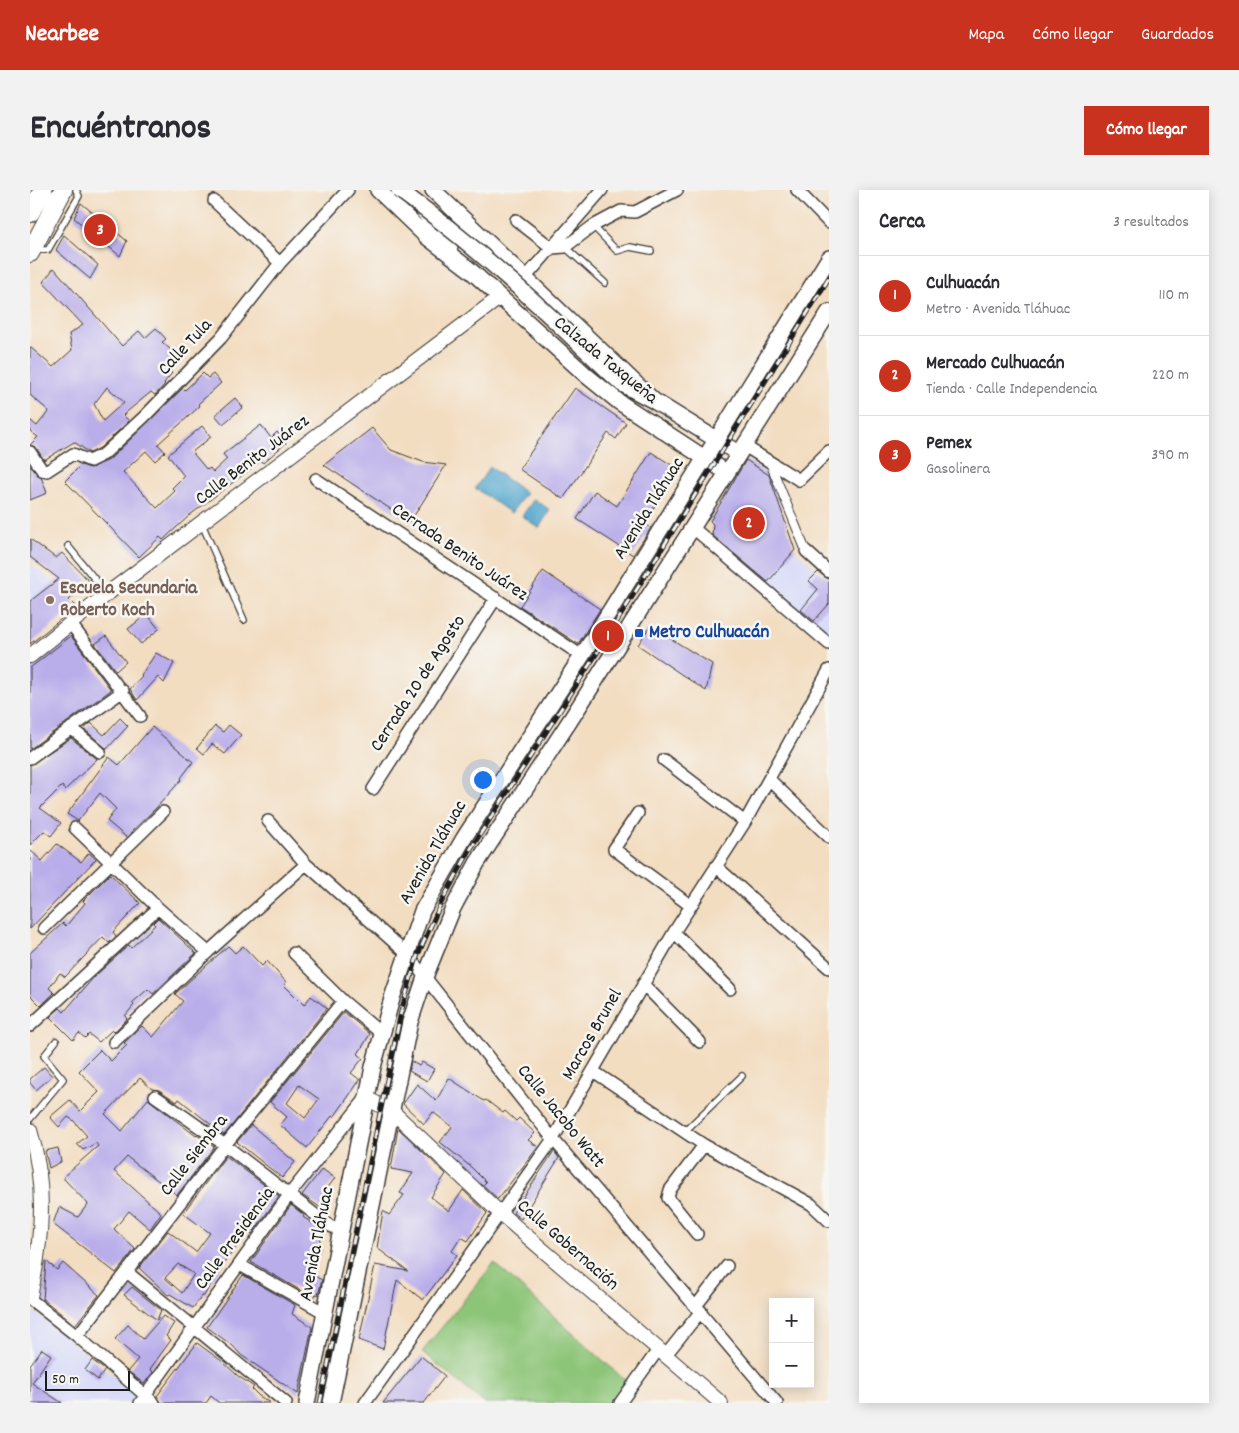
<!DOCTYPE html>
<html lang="es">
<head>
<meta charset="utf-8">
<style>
	body { margin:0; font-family:Dekko,sans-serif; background:#f2f2f3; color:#2b2b33 }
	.controls { position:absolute; right:15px; bottom:15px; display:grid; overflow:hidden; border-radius:0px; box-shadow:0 2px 12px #0003 }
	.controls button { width:45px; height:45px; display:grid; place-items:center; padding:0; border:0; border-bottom:1px solid #e1e1e2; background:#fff; color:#2b2b33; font:25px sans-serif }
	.scale { position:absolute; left:15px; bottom:12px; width:85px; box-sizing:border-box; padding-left:5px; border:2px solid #1c1c1c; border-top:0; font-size:14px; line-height:18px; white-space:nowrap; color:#1c1c1c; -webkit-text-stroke:4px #f6f6f2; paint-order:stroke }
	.you { position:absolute; left:452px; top:589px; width:18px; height:18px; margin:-12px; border:4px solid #fff; border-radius:50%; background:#1a73e8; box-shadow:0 0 0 8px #1a73e833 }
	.badge { display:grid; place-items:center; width:32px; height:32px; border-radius:50%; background:#c8321e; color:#fff; font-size:16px; font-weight:700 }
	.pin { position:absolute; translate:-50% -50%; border:2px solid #fff; box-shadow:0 1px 5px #0006 }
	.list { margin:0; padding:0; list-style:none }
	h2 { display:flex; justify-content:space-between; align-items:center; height:65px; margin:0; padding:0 20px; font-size:21px }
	h2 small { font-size:16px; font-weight:400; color:#7c7c81 }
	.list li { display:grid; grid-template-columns:32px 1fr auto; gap:15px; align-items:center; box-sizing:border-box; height:80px; padding:0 20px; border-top:1px solid #e1e1e2 }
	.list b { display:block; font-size:19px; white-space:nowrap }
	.list p { margin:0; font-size:16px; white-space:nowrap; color:#7c7c81 }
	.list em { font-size:16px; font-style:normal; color:#7c7c81 }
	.map { position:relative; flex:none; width:799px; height:1213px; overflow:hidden; border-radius:0px }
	header { display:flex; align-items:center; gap:30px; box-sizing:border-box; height:70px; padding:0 25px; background:#c8321e; color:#fff }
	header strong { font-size:24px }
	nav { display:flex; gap:28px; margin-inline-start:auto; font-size:18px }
	.intro { display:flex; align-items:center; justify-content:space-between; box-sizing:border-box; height:120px; padding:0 30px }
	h1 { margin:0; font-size:35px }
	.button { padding:12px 22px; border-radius:0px; background:#c8321e; color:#fff; font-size:18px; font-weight:700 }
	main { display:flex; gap:30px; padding:0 30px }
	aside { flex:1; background:#fff; border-radius:0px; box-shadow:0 2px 12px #0003 }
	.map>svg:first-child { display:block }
</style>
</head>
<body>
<header>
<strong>Nearbee</strong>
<nav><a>Mapa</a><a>Cómo llegar</a><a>Guardados</a></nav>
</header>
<div class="intro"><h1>Encuéntranos</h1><a class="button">Cómo llegar</a></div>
<main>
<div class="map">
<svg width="799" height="1213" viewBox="0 0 799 1213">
	<rect width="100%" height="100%" fill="#f6f6f2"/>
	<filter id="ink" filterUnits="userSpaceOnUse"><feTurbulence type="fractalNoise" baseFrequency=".02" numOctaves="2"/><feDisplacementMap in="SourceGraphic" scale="10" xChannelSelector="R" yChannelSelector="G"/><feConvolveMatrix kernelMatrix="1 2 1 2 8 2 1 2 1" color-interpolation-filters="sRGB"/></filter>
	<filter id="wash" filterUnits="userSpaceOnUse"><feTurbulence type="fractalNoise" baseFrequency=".0096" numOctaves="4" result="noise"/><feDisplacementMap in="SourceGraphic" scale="20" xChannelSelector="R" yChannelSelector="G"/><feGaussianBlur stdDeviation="1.12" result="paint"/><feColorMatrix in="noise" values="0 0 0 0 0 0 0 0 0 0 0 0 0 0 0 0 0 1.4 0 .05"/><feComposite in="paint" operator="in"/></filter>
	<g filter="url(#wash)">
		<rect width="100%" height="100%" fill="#f3ddc1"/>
		<path fill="#d5d8f9" d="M 765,360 L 799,389 L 799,445 L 736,394 Z
			M 0,373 L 24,392 L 46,417 L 0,454 Z
			M 4,1121 L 107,1205 L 101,1213 L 0,1213 L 0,1133 Z"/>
		<path fill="#8dc578" stroke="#54704a" d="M 464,1073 L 596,1191 L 581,1213 L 454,1213 L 392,1162 Z"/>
		<path fill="#53a6ce" stroke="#386175" d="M 460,277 L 496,303 L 481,323 L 445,298 Z
			M 504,309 L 520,320 L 509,338 L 492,326 Z"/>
		<g id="blocks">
			<path fill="#b9adea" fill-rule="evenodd" d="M 51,13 L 97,51 L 90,66 L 44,28 Z
				M 34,45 L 68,75 L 60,89 L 26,60 Z
				M 24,78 L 92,156 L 109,141 L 115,148 L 126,138 L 136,149 L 132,152 L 141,160 L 139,162 L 148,171 L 138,181 L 142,183 L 134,193 L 135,194 L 125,205 L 121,202 L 93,225 L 99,231 L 70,258 L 60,263 L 44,252 L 14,270 L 6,257 L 0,255 L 8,247 L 0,241 L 0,230 L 7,236 L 19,221 L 0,205 L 0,157 L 23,177 L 42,160 L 39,144 L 53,135 L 13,92 ZM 77,197 L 94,212 L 73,231 L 64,214 Z
				M 173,183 L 178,188 L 183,184 L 191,193 L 168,214 L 170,216 L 128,254 L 135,262 L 125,271 L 116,261 L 93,282 L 127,318 L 145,301 L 142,298 L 154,286 L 138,265 L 172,236 L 181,247 L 162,262 L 177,280 L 180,278 L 183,282 L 197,269 L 193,264 L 231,235 L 241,248 L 247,242 L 256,253 L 233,273 L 231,271 L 160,325 L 133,350 L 130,347 L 109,367 L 35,291 L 51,275 L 61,278 L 79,270 L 153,198 L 155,200 Z
				M 545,198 L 596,233 L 586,249 L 578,243 L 533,309 L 489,279 Z
				M 205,208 L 213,217 L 193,234 L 185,225 Z
				M 342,238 L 361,260 L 393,272 L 416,275 L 380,332 L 294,275 Z
				M 621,262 L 648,279 L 614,333 L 621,338 L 603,365 L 547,329 L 565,301 L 587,316 Z
				M 716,270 L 739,285 L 765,360 L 738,392 L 682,345 L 683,334 L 680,331 Z
				M 0,276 L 11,287 L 17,303 L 0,310 Z
				M 0,349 L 26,368 L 32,363 L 60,392 L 39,410 L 46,417 L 0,454 L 0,411 L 29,389 L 0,367 Z
				M 513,381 L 570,419 L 548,454 L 490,416 Z
				M 788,382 L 799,389 L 799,414 L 784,431 L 771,420 L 788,399 L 779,391 Z
				M 117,424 L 129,439 L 111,454 L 98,439 Z
				M 620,436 L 682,474 L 676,501 L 608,455 Z
				M 41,446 L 81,500 L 0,559 L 0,478 Z
				M 76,446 L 96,472 L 86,481 L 65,454 Z
				M 126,463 L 144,473 L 134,493 L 128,487 L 107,510 L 100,499 L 112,486 L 111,485 Z
				M 90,528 L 98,536 L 77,559 L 54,539 L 61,533 L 74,545 Z
				M 199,535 L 211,545 L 195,564 L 182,554 L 174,564 L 167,558 L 185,536 L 193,542 Z
				M 122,537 L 163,572 L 151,588 L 152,589 L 127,617 L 96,647 L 77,631 L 86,619 L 70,603 L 48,631 L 37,624 L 79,567 L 89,575 Z
				M 41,548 L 67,569 L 35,600 L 32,596 L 10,618 L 31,633 L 21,646 L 14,641 L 0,655 L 0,575 Z
				M 27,654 L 51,672 L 59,663 L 66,669 L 0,739 L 0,660 L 12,671 Z
				M 80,684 L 110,713 L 83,742 L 86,746 L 79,753 L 73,747 L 35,787 L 30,783 L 19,798 L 24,803 L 11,816 L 0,805 L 0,763 L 33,733 L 36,736 L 55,713 L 53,711 Z
				M 128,728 L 166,763 L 123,804 L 118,799 L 102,813 L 104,815 L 95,826 L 97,829 L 84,842 L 82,840 L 69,852 L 59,844 L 55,848 L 49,843 L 43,850 L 20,827 L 30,818 L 34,822 L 64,787 L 99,755 L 101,758 L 125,735 L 123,733 Z
				M 198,756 L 205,763 L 213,756 L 232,776 L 237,771 L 256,792 L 254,795 L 274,815 L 281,806 L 297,818 L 194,945 L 149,909 L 147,912 L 129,900 L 122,899 L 110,888 L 75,924 L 92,941 L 118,909 L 166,946 L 167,945 L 184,957 L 147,1005 L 97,967 L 84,981 L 131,1023 L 120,1039 L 99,1021 L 84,1039 L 105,1059 L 86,1083 L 23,1034 L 29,1017 L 48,1027 L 58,1014 L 34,989 L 34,986 L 68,956 L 66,953 L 53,960 L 47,954 L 57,946 L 43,930 L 38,927 L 29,937 L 20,927 L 40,910 L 50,921 L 69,902 L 49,881 L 70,860 L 81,871 L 97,855 L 94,853 L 112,836 L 123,847 L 153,811 L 145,804 Z
				M 314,822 L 340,844 L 328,864 L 333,868 L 321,883 L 330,890 L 304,927 L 302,926 L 277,958 L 250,935 L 257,927 L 240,912 ZM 269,895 L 289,909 L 275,928 L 257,913 Z
				M 381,871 L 389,876 L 392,872 L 404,879 L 397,891 L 379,881 Z
				M 14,877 L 22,886 L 6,900 L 0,893 L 0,889 Z
				M 419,888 L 454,911 L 456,910 L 473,923 L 475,921 L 486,931 L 489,928 L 505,943 L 498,950 L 508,957 L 468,1009 L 453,995 L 456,992 L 441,977 L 410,952 L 422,937 L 403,922 L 394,934 L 373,914 L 387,894 L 406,911 Z
				M 221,935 L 265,972 L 252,988 L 207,952 Z
				M 368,938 L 416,984 L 401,1007 L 419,1021 L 433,1000 L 457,1023 L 438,1051 L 431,1047 L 422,1061 L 427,1065 L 393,1110 L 367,1090 L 353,1159 L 329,1150 L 345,1075 L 378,1081 L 347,1058 L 353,1021 L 359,1025 L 374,1005 L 370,1003 L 383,983 L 361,979 Z
				M 28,958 L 31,972 L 19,978 L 15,961 Z
				M 524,961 L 529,968 L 491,1029 L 483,1023 Z
				M 196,966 L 249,1006 L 222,1044 L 218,1041 L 188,1081 L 174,1106 L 172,1106 L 163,1118 L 140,1104 L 138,1105 L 109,1078 L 138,1041 L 166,1062 L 180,1043 L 153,1023 ZM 148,1074 L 164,1084 L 152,1103 L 135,1088 Z
				M 292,979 L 305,988 L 293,1004 L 301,1010 L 294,1020 L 272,1005 Z
				M 261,1015 L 274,1025 L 273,1027 L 295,1042 L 287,1056 L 291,1058 L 280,1076 L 284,1078 L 281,1084 L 292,1090 L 288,1105 L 286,1104 L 284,1108 L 221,1072 Z
				M 16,1071 L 27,1080 L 33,1073 L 69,1105 L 45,1135 L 13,1109 Z
				M 213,1085 L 265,1115 L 262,1124 L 282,1137 L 268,1204 L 211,1165 L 203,1156 L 177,1137 Z
				M 102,1097 L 131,1120 L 127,1130 L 94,1105 Z
				M 133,1126 L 144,1133 L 136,1146 L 141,1150 L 120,1179 L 123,1182 L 114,1194 L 98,1181 L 108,1169 L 85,1149 L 98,1135 L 113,1149 Z
				M 167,1153 L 193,1172 L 208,1186 L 224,1197 L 222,1199 L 229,1206 L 240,1213 L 189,1213 L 181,1206 L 176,1213 L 131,1213 L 127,1206 Z
				M 12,1159 L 21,1165 L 2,1193 L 32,1213 L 0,1213 L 0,1175 Z
				M 391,1166 L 415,1186 L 394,1213 L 353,1213 Z
				M 62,1170 L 75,1180 L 68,1190 L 55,1180 Z"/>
		</g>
	</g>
	<g filter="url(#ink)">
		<use href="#blocks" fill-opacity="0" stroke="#3c3935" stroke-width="1"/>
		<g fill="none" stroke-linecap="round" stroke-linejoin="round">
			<g stroke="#3c3935" stroke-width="8">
				<path id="service" d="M 563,36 L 587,61 L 600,57 L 621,61
					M 535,57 L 575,93
					M 4,60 L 18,60 L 49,6 L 46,0
					M 172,334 L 214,430
					M 38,356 L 76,403
					M 0,929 L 33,889 L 14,866 L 26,851
					M 654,942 L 712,886"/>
			</g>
			<g stroke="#3c3935" stroke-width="10">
				<path id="pedestrian" d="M 740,273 L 776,361"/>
			</g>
			<g stroke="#3c3935" stroke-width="14">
				<path id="minor" d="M 767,0 L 799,33
					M 184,11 L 250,73
					M 486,30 L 522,58 L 535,57 L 563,36 L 591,21 L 605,22 L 647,0
					M 496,87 L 572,0
					M 713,255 L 769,290 L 799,261
					M 0,262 L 12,280 L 17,281 L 43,264 L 60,271 L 74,264 L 114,227 L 191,148 L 250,73 L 318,0
					M 286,289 L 552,466
					M 662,337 L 799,454
					M 776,361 L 799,382
					M 41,434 L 110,526
					M 41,538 L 70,562
					M 0,568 L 93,501
					M 634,570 L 715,632
					M 740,590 L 799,647
					M 343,599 L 466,408
					M 608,623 L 584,659 L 661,716
					M 238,631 L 276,674 L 376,763 L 523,949 L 747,1213
					M 45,638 L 128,718 L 178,762
					M 686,676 L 799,778
					M 14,738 L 133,622
					M 644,742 L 700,799
					M 264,763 L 313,811 L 352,844
					M 613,794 L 670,852
					M 0,836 L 128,718
					M 84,852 L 178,762 L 276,674
					M 563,881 L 674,955 L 781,1014 L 799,1031
					M 125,906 L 195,955 L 300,1036 L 312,1041
					M 667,1044 L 638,1008 L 640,1000 L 674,955
					M 210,1075 L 295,1123
					M 97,1082 L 256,1213
					M 0,1109 L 47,1146 L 124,1213
					M 666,1116 L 697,1076
					M 47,1146 L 195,955 L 313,811
					M 635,1166 L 671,1121
					M 110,1213 L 259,1005 L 336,908
					M 335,1213 L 523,949 L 644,742 L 715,632 L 799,480
					M 590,1213 L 628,1160"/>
			</g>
			<g stroke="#3c3935" stroke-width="16">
				<path id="tertiary" d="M 0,466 L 77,404 L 469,108
					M 336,908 L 363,922 L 471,1024 L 691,1213
					M 0,940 C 17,996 12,1051 0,1107"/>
			</g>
			<g stroke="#3c3935" stroke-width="18">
				<path id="secondary" d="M 348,0 L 397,47 L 439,79 L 557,186 L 589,212 L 696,282
					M 403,0 L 624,211
					M 392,19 L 420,57
					M 543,148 L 592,194 L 624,211 L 708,263
					M 277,1213 L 343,877 L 363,805 L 392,721 L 434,648 L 552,466 L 799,68
					M 301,1213 L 380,832 L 395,787 L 423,718 L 447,673 L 543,526 L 799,122"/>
			</g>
			<g stroke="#3c3935" stroke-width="20">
				<path id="primary" d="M 0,23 L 13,0
					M 0,63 L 33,0"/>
			</g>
			<use href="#service" stroke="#fff" stroke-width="5.5"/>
			<use href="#pedestrian" stroke="#fff" stroke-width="8"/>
			<use href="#minor" stroke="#fff" stroke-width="11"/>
			<use href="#tertiary" stroke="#fff" stroke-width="14"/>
			<use href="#secondary" stroke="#fff" stroke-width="15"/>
			<use href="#primary" stroke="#fff" stroke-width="18"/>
			<g stroke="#1c1c1c" stroke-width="5">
				<path id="rail" d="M 290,1213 L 371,822 L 387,767 L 411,713 L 440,660 L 578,446 L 799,88"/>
			</g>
			<use href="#rail" stroke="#f6f6f2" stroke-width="3" stroke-dasharray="9" stroke-linecap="butt"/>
			<g stroke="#3c3935" stroke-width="18" stroke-linecap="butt">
				<path id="secondary-bridge" d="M 369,0 C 431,45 488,95 543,148"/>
			</g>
			<use href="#secondary-bridge" stroke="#fff" stroke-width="15"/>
		</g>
	</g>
	<circle fill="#8d6e63" stroke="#f6f6f2" stroke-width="2" cx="20" cy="410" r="5"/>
	<rect fill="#1a4fb4" stroke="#f6f6f2" stroke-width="2" x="604" y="438" width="10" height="10" rx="2.5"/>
	<g text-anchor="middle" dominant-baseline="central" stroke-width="5" stroke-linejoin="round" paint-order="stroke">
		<g font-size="19" fill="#1c1c1c" stroke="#f6f6f2">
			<text transform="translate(156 158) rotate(-47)">Calle Tula</text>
			<text transform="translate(575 171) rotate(39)">Calzada Taxqueña</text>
			<text transform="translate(223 271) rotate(-37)">Calle Benito Juárez</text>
			<text transform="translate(620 319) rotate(-58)">Avenida Tláhuac</text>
			<text transform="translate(429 363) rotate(34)">Cerrada Benito Juárez</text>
			<text transform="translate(389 494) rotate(-57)">Cerrada 20 de Agosto</text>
			<text transform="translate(404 663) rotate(-60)">Avenida Tláhuac</text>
			<text transform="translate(563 845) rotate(-60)">Marcos Brunel</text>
			<text transform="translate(530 927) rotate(51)">Calle Jacobo Watt</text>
			<text transform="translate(165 966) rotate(-52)">Calle Siembra</text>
			<text transform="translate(206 1049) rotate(-54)">Calle Presidencia</text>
			<text transform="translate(288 1054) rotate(-79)">Avenida Tláhuac</text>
			<text transform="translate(537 1056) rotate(41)">Calle Gobernación</text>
		</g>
		<g font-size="19" font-weight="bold" fill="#785e54" stroke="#f6f6f2" text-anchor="start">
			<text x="30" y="399">Escuela Secundaria<tspan x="30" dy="22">Roberto Koch</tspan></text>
		</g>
		<g font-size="19" font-weight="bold" fill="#164399" stroke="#f6f6f2" text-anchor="start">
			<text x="619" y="443">Metro Culhuacán</text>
		</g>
	</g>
</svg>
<div class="controls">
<button>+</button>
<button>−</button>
</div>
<div class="scale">50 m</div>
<div class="you"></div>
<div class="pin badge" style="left:578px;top:446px">1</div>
<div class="pin badge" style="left:719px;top:333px">2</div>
<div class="pin badge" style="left:70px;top:40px">3</div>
</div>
<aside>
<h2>Cerca<small>3 resultados</small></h2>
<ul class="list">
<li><span class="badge">1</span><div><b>Culhuacán</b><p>Metro · Avenida Tláhuac</p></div><em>110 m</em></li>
<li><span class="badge">2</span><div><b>Mercado Culhuacán</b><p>Tienda · Calle Independencia</p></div><em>220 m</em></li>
<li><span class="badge">3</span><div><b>Pemex</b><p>Gasolinera</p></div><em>390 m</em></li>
</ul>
</aside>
</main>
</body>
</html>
